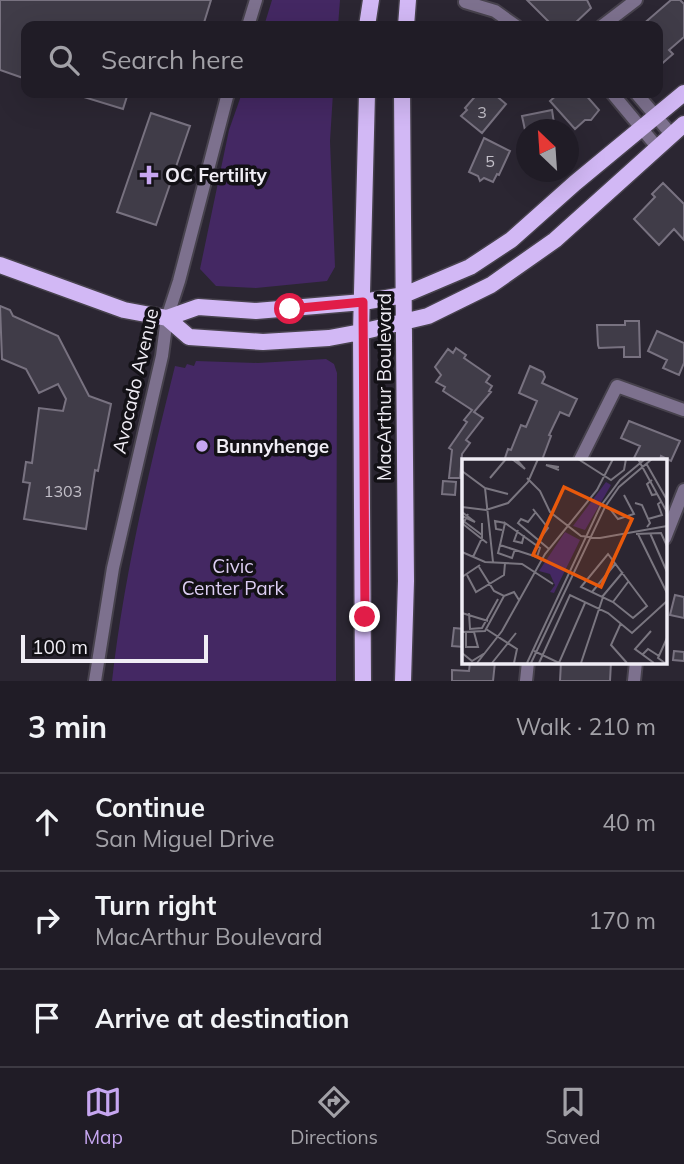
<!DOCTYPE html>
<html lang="en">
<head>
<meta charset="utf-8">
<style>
	body { margin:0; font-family:Mulish,sans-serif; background:#28252e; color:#f1f3f6 }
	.compass { position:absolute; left:516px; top:119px; width:63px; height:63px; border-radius:50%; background:#201c26; box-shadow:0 7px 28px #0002; rotate:335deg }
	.scale { position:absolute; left:21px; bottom:18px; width:187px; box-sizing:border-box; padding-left:7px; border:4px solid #f0edf5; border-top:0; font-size:19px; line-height:24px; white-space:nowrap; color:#f0edf5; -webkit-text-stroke:5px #131116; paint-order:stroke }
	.stop { position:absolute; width:21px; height:21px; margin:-16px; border:5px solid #e11d48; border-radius:50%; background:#fff }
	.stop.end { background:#e11d48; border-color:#fff; box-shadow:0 2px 7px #0008 }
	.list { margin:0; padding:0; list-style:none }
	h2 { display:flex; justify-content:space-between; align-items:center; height:91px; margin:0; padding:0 28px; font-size:30px }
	h2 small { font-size:23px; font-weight:400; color:#a2a1a7 }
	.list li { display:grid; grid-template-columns:46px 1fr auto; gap:21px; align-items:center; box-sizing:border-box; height:98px; padding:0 28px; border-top:2px solid #3d3a43 }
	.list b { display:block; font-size:26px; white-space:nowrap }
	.list p { margin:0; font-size:23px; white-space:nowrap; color:#a2a1a7 }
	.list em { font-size:23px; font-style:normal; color:#a2a1a7 }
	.icon { flex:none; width:38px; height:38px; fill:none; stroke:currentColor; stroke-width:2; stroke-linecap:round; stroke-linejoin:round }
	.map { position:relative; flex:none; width:684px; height:681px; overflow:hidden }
	.search { position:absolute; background:#201c26; box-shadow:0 7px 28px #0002; left:21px; right:21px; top:21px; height:77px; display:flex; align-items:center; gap:18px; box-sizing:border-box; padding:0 24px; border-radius:14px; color:#a2a1a7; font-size:26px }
	.sheet { height:385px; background:#201c26 }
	nav { display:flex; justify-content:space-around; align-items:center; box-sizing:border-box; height:98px; border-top:2px solid #3d3a43; background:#201c26; font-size:19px; color:#a2a1a7 }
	nav a { display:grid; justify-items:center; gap:4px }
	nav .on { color:#c6a6f0 }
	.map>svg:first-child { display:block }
</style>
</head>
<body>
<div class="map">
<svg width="684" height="681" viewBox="0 0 684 681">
	<rect width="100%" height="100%" fill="#2b2632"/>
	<path fill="#442863" d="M 272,0 L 340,0 L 338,26 L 264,26 Z
		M 242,93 L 333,93 L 330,141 L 335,267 L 327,281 L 256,288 L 216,286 L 200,269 L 229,130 Z
		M 326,359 L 334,364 L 337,373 L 336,681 L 112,681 C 124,575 149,470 175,366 L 185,368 L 187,364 L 194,366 L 196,361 L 258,363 Z"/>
	<path fill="#403c48" stroke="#787280" stroke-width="2" d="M 0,0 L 211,0 L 203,26 L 26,26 L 26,79 L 0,70 Z
		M 527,0 L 587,0 L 591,8 L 572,26 L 553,26 Z
		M 671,0 L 680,0 L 684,4 L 684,37 L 669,50 L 673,54 L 658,67 L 658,26 L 641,26 Z
		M 78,93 L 128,93 L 123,109 L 77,95 Z
		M 478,93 L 493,93 L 506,104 L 482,133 L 461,116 L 467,110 L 465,108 Z
		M 559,93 L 584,93 L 599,110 L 591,120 L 585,120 L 575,129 L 550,101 Z
		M 552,110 L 555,130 L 525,130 L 522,116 Z
		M 151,113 L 190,126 L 156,225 L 117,212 Z
		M 484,138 L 510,151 L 499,175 L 497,174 L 493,182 L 484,178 L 480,181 L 478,176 L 469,172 Z
		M 663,183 L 684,204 L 684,240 L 674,229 L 659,245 L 634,219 L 655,197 L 652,194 Z
		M 0,306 L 10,310 L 13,316 L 58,336 L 89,396 L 111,404 L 98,471 L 95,470 L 86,529 L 24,519 L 30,483 L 23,482 L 26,462 L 32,463 L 39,408 L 63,411 L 66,399 L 58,384 L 39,393 L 26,369 L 2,359 Z
		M 625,321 L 639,321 L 640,357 L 624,357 L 624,347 L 599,348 L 598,345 L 597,325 L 625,325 Z
		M 657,331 L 684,343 L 684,363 L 679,375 L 663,368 L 667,360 L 648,351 Z
		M 456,348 L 466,355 L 464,358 L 490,376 L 486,382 L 492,386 L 489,391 L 491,392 L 474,412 L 483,418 L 466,440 L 470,443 L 462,454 L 460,478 L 449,478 L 452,450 L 449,448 L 467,422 L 464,420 L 472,410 L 443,391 L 445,387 L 436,382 L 441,375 L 435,367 L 448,349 L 453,353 Z
		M 530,366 L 543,372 L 545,377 L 542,383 L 577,399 L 569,416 L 560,412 L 549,435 L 551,436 L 542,460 L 507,460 L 505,458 L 508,449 L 511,450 L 521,425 L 526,427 L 537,401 L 519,393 Z
		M 629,421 L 680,441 L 671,461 L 661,456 L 660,460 L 633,460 L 640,446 L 621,438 Z
		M 443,481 L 456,482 L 455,495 L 442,494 Z
		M 675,595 L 684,597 L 684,618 L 670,615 Z
		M 454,628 L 464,629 L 464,647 L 452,646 Z
		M 674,651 L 684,652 L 684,661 L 673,660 Z
		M 470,662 L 495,662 L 493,681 L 452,681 L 452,670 L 469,671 Z
		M 561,662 L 611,662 L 610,681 L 560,681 Z"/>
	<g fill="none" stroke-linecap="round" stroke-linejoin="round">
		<g stroke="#47424d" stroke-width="16">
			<path id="minor" d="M 465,2 L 495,11 L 516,26
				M 248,26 L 256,0
				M 602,26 L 636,0
				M 612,93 L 657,147
				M 636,93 L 671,134
				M 580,460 L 617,386 L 684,410
				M 665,538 L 684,490
				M 95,681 L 113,568 L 162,356 L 167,318 L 179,281 L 228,93
				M 526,681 L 528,662
				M 634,681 L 636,662"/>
		</g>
		<g stroke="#47424d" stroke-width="19">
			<path id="major" d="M 367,26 L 371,0
				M 406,26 L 408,0
				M 402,93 L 406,581 L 403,681
				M 0,265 L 124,310 L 167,318 L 189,337 L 263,342 L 329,338 L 361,332 L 428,316 L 491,285 L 555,240 L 684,124
				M 167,318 L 198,307 L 256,311 L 363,302 L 404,295 L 470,267 L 511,240 L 575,183 L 684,93
				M 363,681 L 361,332 L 367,93"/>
		</g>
		<use href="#minor" stroke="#7d718e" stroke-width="12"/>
		<use href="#major" stroke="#d2b8f5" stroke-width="16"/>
	</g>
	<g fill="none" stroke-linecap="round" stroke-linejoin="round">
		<path stroke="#e11d48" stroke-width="9" d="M 290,309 L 363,302 L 365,617"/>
	</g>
	<g fill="#c6a6f0" stroke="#131116" stroke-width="2.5">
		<path d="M145.5 164.5h7v7h7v7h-7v7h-7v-7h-7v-7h7z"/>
		<circle cx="202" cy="446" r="7"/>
	</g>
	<g text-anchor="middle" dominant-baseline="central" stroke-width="7" stroke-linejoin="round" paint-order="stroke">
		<g font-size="16" fill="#c4c1ca">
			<text x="482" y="112">3</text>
			<text x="490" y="161">5</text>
			<text x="63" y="491">1303</text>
		</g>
		<g font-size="19" font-weight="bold" fill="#f0edf5" stroke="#131116" text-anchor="start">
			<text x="165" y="175">OC Fertility</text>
			<text x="216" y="446">Bunnyhenge</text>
		</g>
		<g font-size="19" fill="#f0edf5" stroke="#131116">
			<text transform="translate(135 381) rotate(-77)">Avocado Avenue</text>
			<text transform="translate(384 387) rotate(-90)">MacArthur Boulevard</text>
		</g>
		<g font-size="19" fill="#ddcef3" stroke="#131116">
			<text x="233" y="566">Civic<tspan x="233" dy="22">Center Park</tspan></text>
		</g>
	</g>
	<g transform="translate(462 459)">
		<rect width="205" height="205" fill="#2b2632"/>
		<path d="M 144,23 L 149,26 L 123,71 L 111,67 ZM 103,73 L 118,81 L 92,134 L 88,133 L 93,126 L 88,115 L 77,112 Z" fill="#442863"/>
		<path fill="none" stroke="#7a7680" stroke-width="2" d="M 50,0 L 63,10 L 54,0M 116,0 L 149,21 L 162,11 L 164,0M 176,0 L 205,53M 184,4 L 205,41M 97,11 L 84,6 L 97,8M 0,12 L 23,29 L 46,35M 28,19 L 44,0M 65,19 L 78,32 L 88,53 L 119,77 L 138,79 L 205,67M 190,21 L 185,25 L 190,36 L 195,35M 23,29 L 31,103M 173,44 L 180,46 L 188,64 L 185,68M 0,48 L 24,51 L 46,44 L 66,23 L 76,0M 71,50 L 86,69 L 77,81M 148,50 L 156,60 L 172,55 L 162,36M 0,53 L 13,63 L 0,57M 73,54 L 66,63 L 59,60 L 56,64 L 87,90M 6,55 L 1,65 L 25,84M 186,60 L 200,56 L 196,45 L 200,42M 0,61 L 20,76M 43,64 L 78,89 L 75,98 L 38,86 ZM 40,71 L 34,70 L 33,62 L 43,64M 56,71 L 52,82 L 60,84 L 62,76M 188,74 L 205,113M 174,75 L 199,74 L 205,87M 176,75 L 205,134M 38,86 L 36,94 L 50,99 L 53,90M 0,93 L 23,103 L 60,105 L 91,125M 146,95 L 185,147 L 171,159 L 151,143 L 119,128 ZM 11,98 L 20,79 L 20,64M 17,108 L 32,132 L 42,137 L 52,133 L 57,141M 5,116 L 14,133 L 42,116 L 43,104M 0,118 L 18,106M 130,133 L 154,104M 140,138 L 161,113M 151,143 L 166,123M 0,154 L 26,162M 7,154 L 8,170 L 20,169 L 36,140M 159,164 L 149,186 L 165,204M 24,170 L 55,190 L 52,204M 189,172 L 173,190 L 192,204M 0,173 L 23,172 L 42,137M 4,173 L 4,188 L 16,188 L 12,173M 72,192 L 97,204 L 123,144M 0,194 L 10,202 L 23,194M 180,196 L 186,190 L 197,197M 15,204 L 40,172 L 83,95 L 135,31 L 151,0M 30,204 L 54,174M 65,204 L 138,48 L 158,21 L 183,0M 69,204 L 143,48 L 157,28 L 190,0M 77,204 L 108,136 L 146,154 L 170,174 L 205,142M 119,204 L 141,138M 203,204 L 196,199 L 205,179"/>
		<path fill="#e8590c" fill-opacity="0.15" stroke="#e8590c" stroke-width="3.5" d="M 102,28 L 170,60 L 139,128 L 71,96 Z"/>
		<rect width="205" height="205" fill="none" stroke="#f0edf5" stroke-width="3.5"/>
	</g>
</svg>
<svg class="compass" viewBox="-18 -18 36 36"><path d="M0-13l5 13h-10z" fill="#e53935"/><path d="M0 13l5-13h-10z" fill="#a2a1a7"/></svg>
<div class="scale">100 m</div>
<div class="stop" style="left:290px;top:309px"></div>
<div class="stop end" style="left:365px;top:617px"></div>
<div class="search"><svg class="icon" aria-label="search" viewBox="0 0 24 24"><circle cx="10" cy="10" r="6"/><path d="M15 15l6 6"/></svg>Search here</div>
</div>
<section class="sheet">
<h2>3 min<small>Walk · 210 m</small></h2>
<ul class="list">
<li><svg class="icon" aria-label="ahead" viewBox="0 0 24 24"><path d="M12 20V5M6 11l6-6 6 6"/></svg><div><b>Continue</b><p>San Miguel Drive</p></div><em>40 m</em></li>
<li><svg class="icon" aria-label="right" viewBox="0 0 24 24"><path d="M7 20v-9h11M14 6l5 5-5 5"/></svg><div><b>Turn right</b><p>MacArthur Boulevard</p></div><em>170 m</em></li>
<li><svg class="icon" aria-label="arrive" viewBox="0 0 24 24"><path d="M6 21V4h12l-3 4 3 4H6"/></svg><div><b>Arrive at destination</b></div></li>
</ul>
</section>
<nav>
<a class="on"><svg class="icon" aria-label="map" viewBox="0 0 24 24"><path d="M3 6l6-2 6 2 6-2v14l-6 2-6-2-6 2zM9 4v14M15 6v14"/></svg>Map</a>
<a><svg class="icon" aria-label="directions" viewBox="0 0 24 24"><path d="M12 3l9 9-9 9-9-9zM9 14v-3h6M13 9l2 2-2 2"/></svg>Directions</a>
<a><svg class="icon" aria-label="saved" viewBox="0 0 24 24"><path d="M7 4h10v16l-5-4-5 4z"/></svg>Saved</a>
</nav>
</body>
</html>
